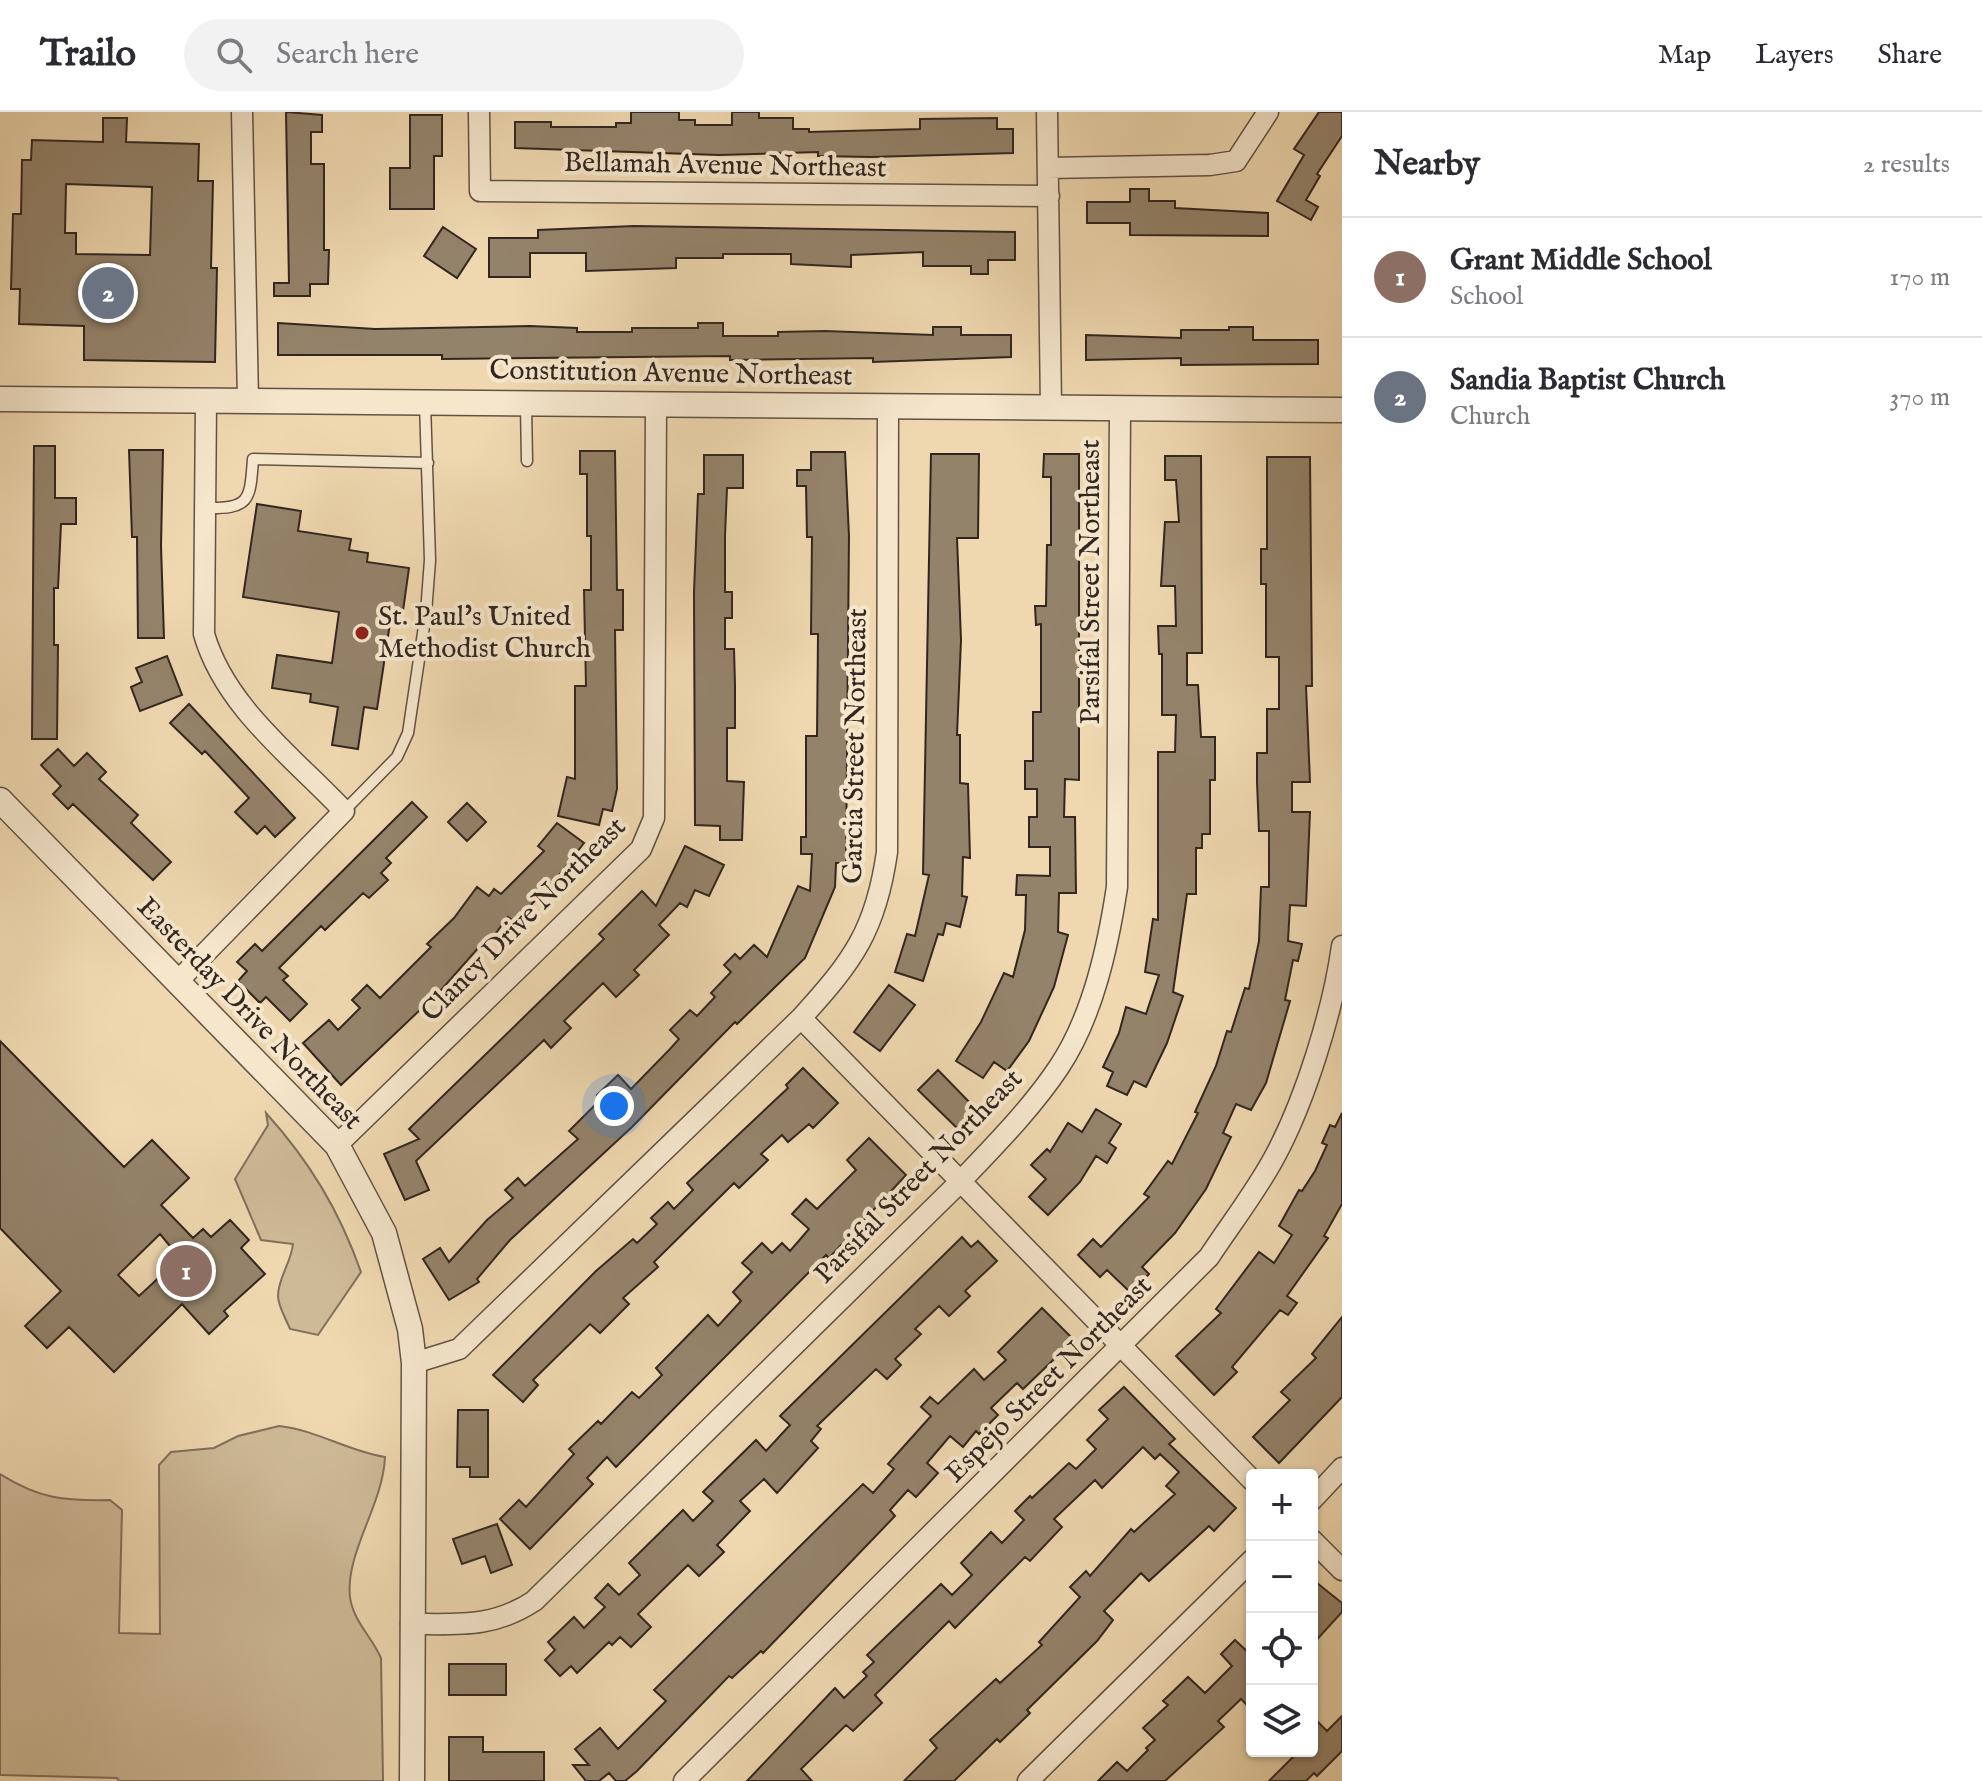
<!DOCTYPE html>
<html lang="en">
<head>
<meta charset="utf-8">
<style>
	body { margin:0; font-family:"IM FELL English",serif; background:#f2f2f3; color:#2b2b33 }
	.controls { position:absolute; right:24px; bottom:24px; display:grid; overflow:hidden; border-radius:8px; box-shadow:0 2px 6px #0004 }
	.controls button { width:72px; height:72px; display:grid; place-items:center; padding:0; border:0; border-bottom:2px solid #e1e1e2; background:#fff; color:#2b2b33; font:40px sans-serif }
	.you { position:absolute; left:614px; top:994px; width:28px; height:28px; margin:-20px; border:6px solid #fff; border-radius:50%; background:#1a73e8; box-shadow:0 0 0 12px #1a73e833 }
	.badge { display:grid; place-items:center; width:52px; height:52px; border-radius:50%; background:#8f2418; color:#fff; font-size:26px; font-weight:700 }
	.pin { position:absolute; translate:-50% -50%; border:4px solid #fff; box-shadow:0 2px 8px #0006 }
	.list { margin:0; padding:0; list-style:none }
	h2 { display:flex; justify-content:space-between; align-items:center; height:104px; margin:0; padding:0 32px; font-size:34px }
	h2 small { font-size:26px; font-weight:400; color:#7c7c81 }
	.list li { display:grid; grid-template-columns:52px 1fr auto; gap:24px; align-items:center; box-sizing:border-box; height:120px; padding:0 32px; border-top:2px solid #e1e1e2 }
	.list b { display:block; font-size:30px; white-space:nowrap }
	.list p { margin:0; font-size:26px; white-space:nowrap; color:#7c7c81 }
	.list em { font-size:26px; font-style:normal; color:#7c7c81 }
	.icon { flex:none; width:44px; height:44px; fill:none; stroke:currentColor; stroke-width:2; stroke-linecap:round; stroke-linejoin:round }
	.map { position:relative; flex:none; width:1342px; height:1669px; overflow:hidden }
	header { display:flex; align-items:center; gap:48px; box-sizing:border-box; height:112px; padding:0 40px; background:#fff; border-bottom:2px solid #e1e1e2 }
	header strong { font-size:38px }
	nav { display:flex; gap:44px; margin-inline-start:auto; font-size:28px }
	.search { width:560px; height:72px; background:#f2f2f3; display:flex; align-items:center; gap:20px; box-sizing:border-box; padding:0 28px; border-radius:44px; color:#7c7c81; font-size:30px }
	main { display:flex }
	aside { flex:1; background:#fff }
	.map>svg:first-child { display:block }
</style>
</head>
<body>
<header>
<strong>Trailo</strong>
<div class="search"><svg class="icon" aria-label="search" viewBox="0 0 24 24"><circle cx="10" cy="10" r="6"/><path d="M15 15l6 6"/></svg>Search here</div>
<nav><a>Map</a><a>Layers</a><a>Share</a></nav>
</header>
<main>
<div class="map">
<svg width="1342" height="1669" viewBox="0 0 1342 1669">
	<rect width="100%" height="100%" fill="#efd8b0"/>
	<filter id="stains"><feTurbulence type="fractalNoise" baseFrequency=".0025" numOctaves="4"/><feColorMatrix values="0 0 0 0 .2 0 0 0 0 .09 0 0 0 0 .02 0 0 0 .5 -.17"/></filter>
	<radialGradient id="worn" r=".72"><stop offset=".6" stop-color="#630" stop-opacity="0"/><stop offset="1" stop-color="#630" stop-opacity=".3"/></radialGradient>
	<path fill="#cfba98" stroke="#80705c" stroke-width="2" d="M 266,1001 C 310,1050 339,1098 361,1160 L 318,1223 L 290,1217 C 286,1207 278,1194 278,1184 C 278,1166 291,1151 293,1132 L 261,1128 L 235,1067 L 268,1013 Z
		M 279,1314 C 317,1318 347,1339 385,1345 C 383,1393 345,1441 350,1485 C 353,1509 372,1525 381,1546 L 383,1669 L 119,1669 L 117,1666 L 0,1663 L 0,1362 C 40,1387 64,1389 110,1388 L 122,1398 L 119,1521 L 160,1522 L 159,1353 L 171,1340 L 214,1336 L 238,1324 Z"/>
	<path fill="#94836b" stroke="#322620" stroke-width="2" fill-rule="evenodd" d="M 286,0 L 322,3 L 322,20 L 311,20 L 311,52 L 324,52 L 324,138 L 329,138 L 328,172 L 310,172 L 310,184 L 274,184 L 274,171 L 289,171 Z
		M 631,0 L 679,0 L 679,8 L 695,8 L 695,13 L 732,13 L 732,0 L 759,0 L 759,6 L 793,6 L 793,17 L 809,17 L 809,20 L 920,17 L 920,7 L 997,6 L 997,17 L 1013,17 L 1013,41 L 871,45 L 818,44 L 818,40 L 719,43 L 515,36 L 515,10 L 551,10 L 551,15 L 616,15 L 616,11 L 631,11 Z
		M 1319,0 L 1342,0 L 1342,24 L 1317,62 L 1320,64 L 1306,88 L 1318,95 L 1311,108 L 1277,89 L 1304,43 L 1294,37 Z
		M 410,3 L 442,3 L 442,44 L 434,44 L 434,97 L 390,97 L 390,56 L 410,56 Z
		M 103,6 L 127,6 L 126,30 L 199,32 L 198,69 L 213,69 L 211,156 L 217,156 L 215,250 L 84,248 L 84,214 L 19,212 L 20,177 L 11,177 L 13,102 L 21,102 L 22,48 L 31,48 L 32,28 L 103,30 ZM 66,72 L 152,75 L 150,143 L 76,142 L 76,121 L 65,121 Z
		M 1130,77 L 1149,77 L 1149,89 L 1175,89 L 1175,96 L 1268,101 L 1268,124 L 1130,123 L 1130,111 L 1087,111 L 1087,90 L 1130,90 Z
		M 634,114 L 1015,120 L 1015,148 L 988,148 L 988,162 L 971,162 L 971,154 L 923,154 L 923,140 L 851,143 L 851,155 L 791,152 L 791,142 L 723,142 L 723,146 L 676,146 L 676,156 L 586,159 L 586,141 L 530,141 L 530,165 L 489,165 L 489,126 L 538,126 L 538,118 Z
		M 443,115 L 476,137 L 457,166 L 424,144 Z
		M 278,211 L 375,217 L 530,214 L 577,216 L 577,220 L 632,220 L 632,216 L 698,216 L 698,211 L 723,211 L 723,224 L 778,224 L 778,220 L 825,219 L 933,223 L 933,215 L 961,215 L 961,223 L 1011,223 L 1011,245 L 873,250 L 873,246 L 730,248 L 730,244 L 442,247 L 442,243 L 278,243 Z
		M 1229,215 L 1253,215 L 1253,228 L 1318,228 L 1318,252 L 1181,253 L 1181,246 L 1086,248 L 1086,223 L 1181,226 L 1181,218 L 1229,218 Z
		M 34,334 L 55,334 L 55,386 L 76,386 L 76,412 L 61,412 L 58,476 L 54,476 L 54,533 L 58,533 L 57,627 L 32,627 Z
		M 129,338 L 163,338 L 161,434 L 164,526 L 138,526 L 137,425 L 132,425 Z
		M 580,339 L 615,339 L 617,478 L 623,478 L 623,518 L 615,518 L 617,677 L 612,699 L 603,697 L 599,713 L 558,704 L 567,665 L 575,667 L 575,574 L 586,574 L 584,478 L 591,478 L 591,424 L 587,424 L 587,362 L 580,362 Z
		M 811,340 L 845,340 L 849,424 L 846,751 L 836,751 L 835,775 L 805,846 L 737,912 L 735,910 L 632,1015 L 510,1128 L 477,1167 L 479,1170 L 449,1188 L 423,1147 L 440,1136 L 449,1150 L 487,1108 L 513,1086 L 505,1078 L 518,1066 L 525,1074 L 578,1027 L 569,1019 L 601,987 L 597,983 L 618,963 L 631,977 L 670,937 L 679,927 L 670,918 L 690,898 L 697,904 L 715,885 L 711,881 L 731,860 L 724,853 L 735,842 L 740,847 L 754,833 L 767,845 L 798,774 L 810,779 L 812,742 L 801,742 L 801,725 L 806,725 L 806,624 L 817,624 L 818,522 L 811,522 L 812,425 L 807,425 L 806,374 L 797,374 L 797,358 L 811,358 Z
		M 931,342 L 979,342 L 978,426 L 957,426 L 961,528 L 957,623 L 960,623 L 960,671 L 968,672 L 970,746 L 963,745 L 962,784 L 967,785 L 960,815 L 946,811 L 943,823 L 938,822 L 923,869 L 895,860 L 907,822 L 915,824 L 929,763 L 923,762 Z
		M 1044,342 L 1079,342 L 1079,668 L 1065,667 L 1064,705 L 1075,705 L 1076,781 L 1059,781 L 1058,820 L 1068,823 L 1054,875 L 1029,929 L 1007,959 L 994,950 L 983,966 L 956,949 L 981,910 L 1004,861 L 1013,865 L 1025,818 L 1026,783 L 1016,783 L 1017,763 L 1050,764 L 1050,735 L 1029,735 L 1029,705 L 1037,705 L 1037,677 L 1025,677 L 1025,649 L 1033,649 L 1033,600 L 1041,600 L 1041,512 L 1036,513 L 1035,494 L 1046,494 L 1047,433 L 1051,433 L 1051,365 L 1043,365 Z
		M 704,343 L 743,343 L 743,376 L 727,376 L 725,424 L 725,480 L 732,480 L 732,506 L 725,506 L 725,537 L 734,537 L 735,573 L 735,616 L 727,616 L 727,669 L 744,670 L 742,728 L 720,728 L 720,714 L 695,713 L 694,480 L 698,382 L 704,382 Z
		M 1165,344 L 1201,344 L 1202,541 L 1187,541 L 1187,573 L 1198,573 L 1201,625 L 1215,625 L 1215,668 L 1210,668 L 1210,722 L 1202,722 L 1202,736 L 1196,736 L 1196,782 L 1187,782 L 1173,880 L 1183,884 L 1167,931 L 1146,975 L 1134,969 L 1127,983 L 1107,974 L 1113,960 L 1103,955 L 1119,921 L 1126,895 L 1146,902 L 1159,863 L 1145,860 L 1153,807 L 1158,808 L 1158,640 L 1175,640 L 1176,603 L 1162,603 L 1162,542 L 1159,542 L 1158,514 L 1176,514 L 1175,474 L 1161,474 L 1165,410 L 1179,410 L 1176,368 L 1165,368 Z
		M 1267,345 L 1310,345 L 1312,574 L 1306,574 L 1310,670 L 1292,670 L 1292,700 L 1310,700 L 1306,794 L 1290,793 L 1288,829 L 1302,832 L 1298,849 L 1293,848 L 1285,888 L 1290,889 L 1266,971 L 1251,998 L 1236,992 L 1223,1021 L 1231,1025 L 1206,1077 L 1175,1121 L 1142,1155 L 1149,1162 L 1131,1181 L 1107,1158 L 1100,1165 L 1078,1143 L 1093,1127 L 1101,1135 L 1149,1085 L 1144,1082 L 1168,1049 L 1172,1052 L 1198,1001 L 1195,1000 L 1216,954 L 1227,919 L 1231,920 L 1245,876 L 1249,877 L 1259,829 L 1261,775 L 1269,775 L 1269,719 L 1259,719 L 1257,670 L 1257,641 L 1267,641 L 1267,597 L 1279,597 L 1279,545 L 1266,545 L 1266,472 L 1261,472 L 1261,437 L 1267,437 Z
		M 257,392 L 301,399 L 298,419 L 351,427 L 349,438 L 368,441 L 367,450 L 409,456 L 403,499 L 392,498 L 377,597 L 364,595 L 358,637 L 332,633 L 338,595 L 310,590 L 311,582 L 272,576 L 277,543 L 332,551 L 339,500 L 243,485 Z
		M 167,544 L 182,583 L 140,599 L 131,575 L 142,570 L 136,556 Z
		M 189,592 L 295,706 L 275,725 L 265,714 L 257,722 L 235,700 L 249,686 L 205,639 L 202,642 L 170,611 Z
		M 58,637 L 74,654 L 87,641 L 106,660 L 99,667 L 138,703 L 131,711 L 171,750 L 153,768 L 73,692 L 68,697 L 53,682 L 61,674 L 41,653 Z
		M 412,690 L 427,705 L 386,746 L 391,751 L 381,761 L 388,768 L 369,786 L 363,781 L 325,818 L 321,814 L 279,856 L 288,864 L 283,868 L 307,892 L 290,909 L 266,885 L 260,891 L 238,869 L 247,859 L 237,850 L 255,832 L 262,839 Z
		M 467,691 L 486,710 L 467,729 L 448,710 Z
		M 557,711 L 584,731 L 559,763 L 515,810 L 508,805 L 490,829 L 487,826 L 442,877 L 341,973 L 303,931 L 329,908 L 338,918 L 360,896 L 352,888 L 367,873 L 380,886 L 431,835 L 427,832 L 454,806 L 477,775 L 489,784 L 494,777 L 501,782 L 544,739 L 538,734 Z
		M 685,734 L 724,753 L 709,784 L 695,778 L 687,795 L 680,791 L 659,813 L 669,823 L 634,858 L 639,863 L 616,885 L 603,871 L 564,909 L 571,916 L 551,936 L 544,928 L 416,1049 L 429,1078 L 405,1088 L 384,1042 L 419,1027 L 409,1017 L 604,827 L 599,822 L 642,779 L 656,794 Z
		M 889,873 L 915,893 L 880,939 L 854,920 Z
		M 0,929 L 124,1055 L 152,1028 L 189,1066 L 161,1093 L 193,1126 L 203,1117 L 211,1125 L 230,1108 L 249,1128 L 241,1136 L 265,1162 L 224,1199 L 228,1204 L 209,1222 L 182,1192 L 114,1260 L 69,1215 L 47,1236 L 25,1214 L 61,1179 L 0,1116 ZM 160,1122 L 180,1146 L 139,1184 L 118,1163 Z
		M 803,956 L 838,991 L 813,1016 L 809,1012 L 788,1030 L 782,1023 L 761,1042 L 768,1048 L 739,1076 L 734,1071 L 654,1150 L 658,1155 L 623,1186 L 629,1192 L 600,1221 L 590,1212 L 533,1268 L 538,1273 L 523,1290 L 493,1263 L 596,1159 L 633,1127 L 637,1131 L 657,1112 L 651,1106 L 668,1090 L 674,1097 L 693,1078 L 687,1071 L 788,976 L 786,973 Z
		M 938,958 L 977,998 L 958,1017 L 918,978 Z
		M 1096,997 L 1121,1012 L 1109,1031 L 1116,1036 L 1107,1051 L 1096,1044 L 1080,1070 L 1048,1103 L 1029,1085 L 1046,1067 L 1031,1053 L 1047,1037 L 1050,1040 L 1068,1011 L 1082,1020 Z
		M 1342,1001 L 1342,1092 L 1324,1124 L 1328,1126 L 1287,1184 L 1297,1191 L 1288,1203 L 1280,1198 L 1232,1255 L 1237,1260 L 1214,1283 L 1176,1244 L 1221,1201 L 1216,1197 L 1259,1140 L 1274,1151 L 1292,1123 L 1279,1114 L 1299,1078 L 1302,1079 L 1315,1059 L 1327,1033 L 1322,1031 L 1330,1013 L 1335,1015 Z
		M 869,1026 L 906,1063 L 829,1146 L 826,1143 L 616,1355 L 607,1345 L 587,1366 L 593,1372 L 530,1437 L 500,1407 L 519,1388 L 526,1395 L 574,1342 L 569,1337 L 598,1309 L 601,1312 L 632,1280 L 639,1286 L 662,1263 L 656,1256 L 708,1203 L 718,1214 L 741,1189 L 733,1180 L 752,1160 L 742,1151 L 762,1131 L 772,1141 L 782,1131 L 790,1139 L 809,1117 L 792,1102 L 806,1087 L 817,1097 L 856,1058 L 847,1048 Z
		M 962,1125 L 971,1135 L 978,1129 L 997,1149 L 965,1179 L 970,1184 L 949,1204 L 939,1194 L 915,1217 L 921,1222 L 895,1247 L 901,1253 L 887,1267 L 876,1257 L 817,1314 L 821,1317 L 811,1329 L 818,1336 L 777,1381 L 764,1367 L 740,1389 L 750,1399 L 717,1433 L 724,1440 L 699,1464 L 688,1453 L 638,1502 L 651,1515 L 631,1535 L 620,1525 L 612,1533 L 609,1530 L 577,1561 L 571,1554 L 560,1564 L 545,1548 L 555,1538 L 548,1530 L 574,1505 L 584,1516 L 605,1495 L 595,1486 L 608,1472 L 619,1483 L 640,1463 L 629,1451 L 683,1398 L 693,1409 L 713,1389 L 703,1380 L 756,1328 L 766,1339 L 790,1313 L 780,1304 Z
		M 1042,1196 L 1074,1228 L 1023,1277 L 1017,1271 L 991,1296 L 998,1303 L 979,1322 L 976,1319 L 963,1335 L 950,1324 L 927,1351 L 938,1361 L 916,1385 L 908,1378 L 890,1398 L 895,1404 L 793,1510 L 763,1541 L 761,1539 L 732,1566 L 729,1564 L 637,1659 L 625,1669 L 616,1669 L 609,1661 L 599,1669 L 586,1669 L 573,1653 L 589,1653 L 575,1637 L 600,1616 L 618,1637 L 666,1589 L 654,1578 L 863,1372 L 873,1381 L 894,1357 L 888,1352 L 931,1304 L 921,1295 L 930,1285 L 938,1292 L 974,1257 L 984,1268 L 1006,1248 L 998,1240 Z
		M 1342,1205 L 1342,1285 L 1279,1351 L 1253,1325 L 1290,1288 L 1281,1280 L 1316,1246 L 1312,1242 Z
		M 1124,1275 L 1175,1327 L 1169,1332 L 1236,1396 L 1214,1419 L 1209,1414 L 1149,1469 L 1141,1461 L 1104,1499 L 1113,1508 L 1097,1529 L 1027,1598 L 1030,1601 L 1000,1630 L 997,1627 L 954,1669 L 904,1669 L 937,1636 L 930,1628 L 996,1567 L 1000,1571 L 1042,1533 L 1039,1530 L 1080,1485 L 1070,1475 L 1086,1459 L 1090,1464 L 1131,1417 L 1134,1420 L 1175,1382 L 1166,1374 L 1179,1360 L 1160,1342 L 1155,1347 L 1143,1335 L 1102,1376 L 1095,1368 L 1054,1407 L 1062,1415 L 1030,1449 L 1025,1445 L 955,1516 L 949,1509 L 875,1583 L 882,1591 L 853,1619 L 846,1613 L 801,1657 L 812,1669 L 747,1669 L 835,1576 L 844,1586 L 867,1564 L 863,1560 L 874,1550 L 867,1543 L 941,1472 L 952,1483 L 972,1463 L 961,1451 L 991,1420 L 1002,1431 L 1024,1408 L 1015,1399 L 1030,1384 L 1032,1386 L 1069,1351 L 1076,1357 L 1096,1337 L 1087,1328 L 1108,1307 L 1099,1298 Z
		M 458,1298 L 488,1298 L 488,1365 L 470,1365 L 470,1355 L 457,1355 Z
		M 497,1412 L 512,1453 L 491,1461 L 485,1444 L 462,1452 L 453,1427 Z
		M 1312,1467 L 1342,1491 L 1342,1500 L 1312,1533 Z
		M 1235,1528 L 1252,1544 L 1252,1598 L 1241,1587 L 1218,1609 L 1224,1615 L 1165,1669 L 1098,1669 L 1117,1650 L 1127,1659 L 1148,1638 L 1146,1636 L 1155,1628 L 1143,1616 L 1168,1593 L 1163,1589 L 1188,1565 L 1205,1581 L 1232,1554 L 1221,1542 Z
		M 449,1552 L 506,1552 L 506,1583 L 449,1583 Z
		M 1312,1604 L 1327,1619 L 1342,1604 L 1342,1639 L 1317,1664 L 1314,1661 L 1306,1669 L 1269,1669 L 1299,1639 L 1312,1639 Z
		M 449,1625 L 483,1625 L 483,1640 L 544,1640 L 544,1669 L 449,1669 Z"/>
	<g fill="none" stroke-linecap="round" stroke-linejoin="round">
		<g stroke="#615244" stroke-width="13">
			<path id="service" d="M 526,293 L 527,349
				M 205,396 C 250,397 250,389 253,347 L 428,351
				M 344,699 L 397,645 L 408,621 L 426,501 L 430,448 L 425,291"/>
		</g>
		<g stroke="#615244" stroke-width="23">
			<path id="minor" d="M 242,0 L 248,289
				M 479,0 L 480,79 L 1049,84
				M 1047,0 L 1051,296
				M 1048,56 L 1210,53 L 1236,49 L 1268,0
				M 178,869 L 344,699 C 293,645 225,595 204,522 L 206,289
				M 801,906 L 1252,1368
				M 337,1033 L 641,737 L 654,706 L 656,292
				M 414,1251 L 459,1237 L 801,906 C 853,849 876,818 887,740 L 888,294
				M 1312,1388 L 1342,1356
				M 1312,1428 L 1342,1458
				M 411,1512 C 459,1512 493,1516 534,1489 L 959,1071 C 994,1034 1031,997 1059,955 C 1093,904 1108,834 1117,775 L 1120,296
				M 684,1669 L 1209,1145 C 1230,1113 1255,1081 1274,1046 C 1305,989 1333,899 1342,834
				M 1028,1669 L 1252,1448"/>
		</g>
		<g stroke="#615244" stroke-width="27">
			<path id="tertiary" d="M 0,287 L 1342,298
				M 0,688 L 337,1033 L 384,1121 L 410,1217 L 414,1251 L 412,1669"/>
		</g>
		<use href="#service" stroke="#f5e6cc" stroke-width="10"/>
		<use href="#minor" stroke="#f5e6cc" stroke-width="20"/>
		<use href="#tertiary" stroke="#f5e6cc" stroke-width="24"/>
	</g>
	<circle fill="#8f2418" stroke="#f5e6cc" stroke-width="3" cx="362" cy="521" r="8"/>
	<g text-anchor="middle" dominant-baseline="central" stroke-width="8" stroke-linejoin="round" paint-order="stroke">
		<g font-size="28" fill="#322620" stroke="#f5e6cc">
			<text transform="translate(725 54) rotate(1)">Bellamah Avenue Northeast</text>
			<text transform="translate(671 262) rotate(1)">Constitution Avenue Northeast</text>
			<text transform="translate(1091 470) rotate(-90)">Parsifal Street Northeast</text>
			<text transform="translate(856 634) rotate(-89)">Garcia Street Northeast</text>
			<text transform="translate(524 808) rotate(-45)">Clancy Drive Northeast</text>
			<text transform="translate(249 902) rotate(46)">Easterday Drive Northeast</text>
			<text transform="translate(919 1065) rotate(-46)">Parsifal Street Northeast</text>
			<text transform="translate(1049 1268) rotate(-45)">Espejo Street Northeast</text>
		</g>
		<g font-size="28" fill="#322620" stroke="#f5e6cc" text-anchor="start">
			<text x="378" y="505">St. Paul's United<tspan x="378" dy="32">Methodist Church</tspan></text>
		</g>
	</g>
	<rect width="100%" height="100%" filter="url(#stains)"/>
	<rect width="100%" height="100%" fill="url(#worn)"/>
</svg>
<div class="controls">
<button>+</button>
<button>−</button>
<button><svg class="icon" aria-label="locate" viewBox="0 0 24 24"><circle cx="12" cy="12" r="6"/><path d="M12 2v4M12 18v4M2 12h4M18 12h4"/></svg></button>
<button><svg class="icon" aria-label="layers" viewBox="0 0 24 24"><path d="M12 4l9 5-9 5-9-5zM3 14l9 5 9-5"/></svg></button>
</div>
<div class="you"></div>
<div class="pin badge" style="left:186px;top:1159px;background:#8d6e63">1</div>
<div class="pin badge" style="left:108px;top:181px;background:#6b7280">2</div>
</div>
<aside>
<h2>Nearby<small>2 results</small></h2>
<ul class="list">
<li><span class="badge" style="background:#8d6e63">1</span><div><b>Grant Middle School</b><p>School</p></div><em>170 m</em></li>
<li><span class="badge" style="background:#6b7280">2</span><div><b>Sandia Baptist Church</b><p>Church</p></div><em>370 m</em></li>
</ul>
</aside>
</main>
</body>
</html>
